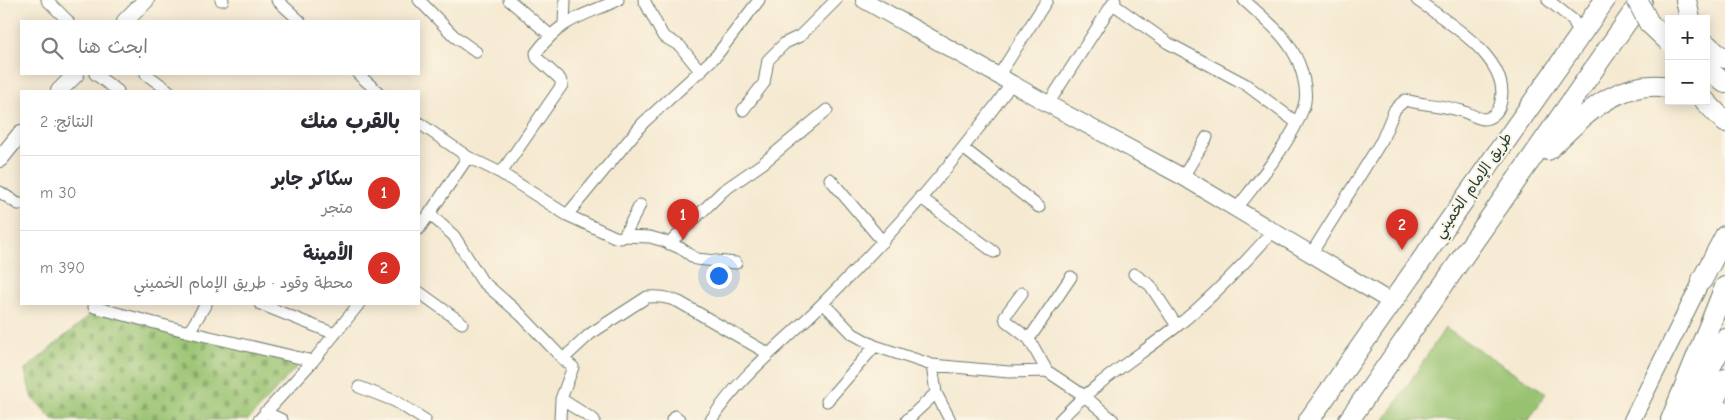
<!DOCTYPE html>
<html lang="ar">
<head>
<meta charset="utf-8">
<style>
	body { margin:0; font-family:"Comic Neue","Playpen Sans Arabic",sans-serif; background:#f7f7f7; color:#2b2b33; direction:rtl }
	.controls { position:absolute; right:15px; top:15px; display:grid; overflow:hidden; border-radius:0px; box-shadow:0 2px 12px #0003 }
	.controls button { width:45px; height:45px; display:grid; place-items:center; padding:0; border:0; border-bottom:1px solid #e1e1e2; background:#fff; color:#2b2b33; font:25px sans-serif }
	.you { position:absolute; left:718px; top:275px; width:18px; height:18px; margin:-12px; border:4px solid #fff; border-radius:50%; background:#1a73e8; box-shadow:0 0 0 8px #1a73e833 }
	.badge { display:grid; place-items:center; width:32px; height:32px; border-radius:50%; background:#d93025; color:#fff; font-size:16px; font-weight:700 }
	.pin { position:absolute; translate:-50% -41px; filter:drop-shadow(0 1px 2px #0008) }
	.pin::after { content:''; position:absolute; top:26px; width:18px; height:15px; background:inherit; clip-path:polygon(0 0,100% 0,50% 100%) }
	.list { margin:0; padding:0; list-style:none }
	h2 { display:flex; justify-content:space-between; align-items:center; height:65px; margin:0; padding:0 20px; font-size:21px }
	h2 small { font-size:16px; font-weight:400; color:#7c7c81 }
	.list li { display:grid; grid-template-columns:32px 1fr auto; gap:15px; align-items:center; box-sizing:border-box; height:75px; padding:0 20px; border-top:1px solid #e1e1e2 }
	.list b { display:block; font-size:19px; white-space:nowrap }
	.list p { margin:0; font-size:16px; white-space:nowrap; color:#7c7c81 }
	.list em { font-size:16px; font-style:normal; color:#7c7c81 }
	.icon { flex:none; width:28px; height:28px; fill:none; stroke:currentColor; stroke-width:2; stroke-linecap:round; stroke-linejoin:round }
	.map { position:relative; flex:none; width:1725px; height:420px; overflow:hidden; direction:ltr }
	.search { position:absolute; background:#fff; box-shadow:0 2px 12px #0003; left:20px; top:20px; width:400px; height:55px; display:flex; align-items:center; gap:12px; box-sizing:border-box; padding:0 18px; border-radius:0px; color:#7c7c81; font-size:19px }
	.panel { position:absolute; background:#fff; box-shadow:0 2px 12px #0003; left:20px; top:90px; width:400px; height:215px; border-radius:0px; direction:rtl }
	.map>svg:first-child { display:block }
</style>
</head>
<body>
<div class="map">
<svg width="1725" height="420" viewBox="0 0 1725 420">
	<defs>
		<pattern id="cemetery-stones" width="16" height="16" patternUnits="userSpaceOnUse" patternTransform="scale(1.25)"><rect width="16" height="16" fill="#98c26f"/><path d="M2 7V4a2 2 0 0 1 4 0v3zM10 15v-3a2 2 0 0 1 4 0v3z" fill="#7b9f5c"/></pattern>
	</defs>
	<rect width="100%" height="100%" fill="#fcf5e5"/>
	<filter id="ink" filterUnits="userSpaceOnUse"><feTurbulence type="fractalNoise" baseFrequency=".02" numOctaves="2"/><feDisplacementMap in="SourceGraphic" scale="10" xChannelSelector="R" yChannelSelector="G"/><feConvolveMatrix kernelMatrix="1 2 1 2 8 2 1 2 1" color-interpolation-filters="sRGB"/></filter>
	<filter id="wash" filterUnits="userSpaceOnUse"><feTurbulence type="fractalNoise" baseFrequency=".0096" numOctaves="4" result="noise"/><feDisplacementMap in="SourceGraphic" scale="20" xChannelSelector="R" yChannelSelector="G"/><feGaussianBlur stdDeviation="1.12" result="paint"/><feColorMatrix in="noise" values="0 0 0 0 0 0 0 0 0 0 0 0 0 0 0 0 0 1.4 0 .05"/><feComposite in="paint" operator="in"/></filter>
	<g filter="url(#wash)">
		<rect width="100%" height="100%" fill="#f5e9d1"/>
		<path fill="url(#cemetery-stones)" stroke="#5c8052" d="M 97,309 L 301,362 L 248,420 L 53,420 L 31,396 L 25,370 Z"/>
		<path fill="#98c26f" stroke="#5c8052" d="M 1445,328 L 1546,393 L 1529,420 L 1385,420 Z"/>
	</g>
	<g filter="url(#ink)">
		<g fill="none" stroke-linecap="round" stroke-linejoin="round">
			<g stroke="#6a796b" stroke-width="13">
				<path id="street" d="M 47,0 L 68,21
					M 221,0 L 223,0
					M 277,0 L 300,21
					M 419,0 L 454,36 L 476,52
					M 509,0 L 550,35
					M 644,0 L 663,36 L 680,46 L 701,72
					M 1548,0 L 1573,20 L 1580,35
					M 1113,4 L 1168,43 L 1245,84 L 1296,122
					M 564,23 L 565,0
					M 95,74 L 118,91
					M 146,74 L 169,91
					M 358,74 L 377,91
					M 999,75 L 1047,0
					M 1048,104 L 1115,0
					M 743,110 L 764,83 L 768,60 L 785,43 L 800,36 L 836,0
					M 419,123 L 468,157 L 501,173 L 567,215 L 615,237 L 621,238 L 624,236 L 640,205
					M 963,148 L 1039,207
					M 501,173 L 562,85 L 560,79 L 537,58 L 536,53 C 562,18 581,17 618,0
					M 1183,177 L 1207,137
					M 830,179 L 883,242
					M 0,192 L 18,204 L 21,204
					M 920,197 L 994,252
					M 1237,208 C 1258,181 1292,141 1303,109 C 1310,92 1301,64 1292,50 C 1281,31 1260,15 1244,0
					M 431,215 L 454,236 L 482,281 L 521,315 L 563,359 L 590,334 L 647,297 C 659,296 667,297 679,302 L 769,354
					M 567,215 L 643,123 L 716,56 L 759,0
					M 419,229 L 468,157
					M 624,236 L 650,237 L 664,241 L 682,249 L 696,259 L 736,263
					M 669,244 L 723,191 L 762,164 L 827,110
					M 1311,254 L 1382,140 L 1395,109 L 1405,100 C 1423,105 1443,105 1462,111 C 1468,113 1476,118 1483,119 C 1491,119 1498,112 1500,105 C 1514,60 1447,22 1417,0
					M 1134,274 L 1150,285 L 1177,326
					M 419,292 L 462,323
					M 1022,293 L 1005,316 L 1006,321 L 1029,339
					M 823,303 L 853,334 L 875,346 L 932,365 L 1009,372 L 1047,371 L 1083,395 L 1113,420
					M 260,304 L 335,334
					M 94,307 L 189,332 L 313,361
					M 189,332 L 206,304
					M 932,365 L 936,393 L 950,420
					M 1047,371 L 1029,339 L 1071,277
					M 359,387 L 395,401 L 425,420
					M 561,399 L 594,420
					M 827,401 L 875,346
					M 265,412 L 282,420
					M 259,420 L 313,361 L 359,304
					M 560,420 L 561,399 L 573,367 L 563,359
					M 672,420 L 675,416 L 680,420
					M 711,420 C 741,374 786,341 824,302 C 891,235 957,160 1012,83
					M 907,420 L 936,393
					M 1060,420 C 1095,382 1136,358 1176,327 C 1211,299 1244,264 1274,230"/>
			</g>
			<g stroke="#6a796b" stroke-width="18">
				<path id="secondary" d="M 864,0 L 1048,104 L 1183,177 L 1391,302
					M 125,21 L 146,0
					M 59,91 L 76,74
					M 0,159 L 21,133
					M 1632,420 L 1702,280"/>
			</g>
			<g stroke="#6a796b" stroke-width="22">
				<path id="highway" d="M 1686,0 L 1690,19
					M 1706,44 L 1717,54 L 1725,58
					M 1706,69 L 1725,83
					M 1705,101 L 1725,122
					M 1548,150 C 1582,118 1616,78 1669,87
					M 1702,280 L 1725,236
					M 1309,420 L 1605,0
					M 1349,420 L 1642,0
					M 1671,420 L 1725,287
					M 1683,420 L 1725,339
					M 1704,420 L 1725,379
					M 1720,420 L 1725,412"/>
			</g>
			<use href="#street" stroke="#fff" stroke-width="11"/>
			<use href="#secondary" stroke="#fff" stroke-width="16"/>
			<use href="#highway" stroke="#fff" stroke-width="20"/>
			<g stroke="#6a796b" stroke-width="22" stroke-linecap="butt">
				<path id="highway-bridge" d="M 1637,0 L 1649,23 L 1669,42"/>
			</g>
			<use href="#highway-bridge" stroke="#fff" stroke-width="20"/>
		</g>
	</g>
	<g text-anchor="middle" dominant-baseline="central" stroke-width="4" stroke-linejoin="round" paint-order="stroke">
		<g font-size="15" fill="#1f3d34" stroke="#fcf5e5">
			<text transform="translate(1473 185) rotate(-55)">طريق الإمام الخميني</text>
		</g>
	</g>
</svg>
<div class="controls">
<button>+</button>
<button>−</button>
</div>
<div class="you"></div>
<div class="pin badge" style="left:683px;top:240px">1</div>
<div class="pin badge" style="left:1402px;top:250px">2</div>
<div class="search"><svg class="icon" aria-label="search" viewBox="0 0 24 24"><circle cx="10" cy="10" r="6"/><path d="M15 15l6 6"/></svg>ابحث هنا</div>
<section class="panel">
<h2>بالقرب منك<small>النتائج: 2</small></h2>
<ul class="list">
<li><span class="badge">1</span><div><b>سكاكر جابر</b><p>متجر</p></div><em>30 m</em></li>
<li><span class="badge">2</span><div><b>الأمينة</b><p>محطة وقود · طريق الإمام الخميني</p></div><em>390 m</em></li>
</ul>
</section>
</div>
</body>
</html>
